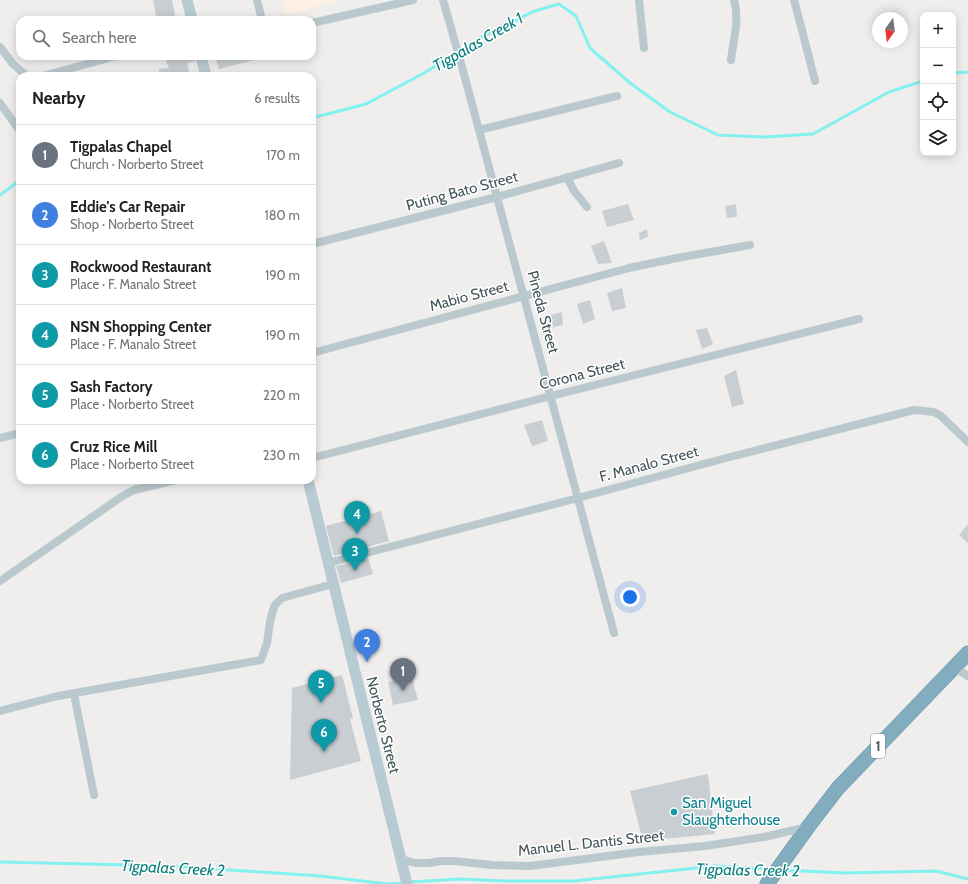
<!DOCTYPE html>
<html lang="en">
<head>
<meta charset="utf-8">
<style>
	body { margin:0; font-family:Cabin,sans-serif; background:#f6f6f6; color:#202124 }
	.controls { position:absolute; right:12px; top:12px; display:grid; overflow:hidden; border-radius:8px; box-shadow:0 2px 10px #0003 }
	.controls button { width:36px; height:36px; display:grid; place-items:center; padding:0; border:0; border-bottom:1px solid #e0e0e0; background:#fff; color:#202124; font:20px sans-serif }
	.compass { position:absolute; left:872px; top:12px; width:36px; height:36px; border-radius:50%; background:#fff; box-shadow:0 2px 10px #0003; rotate:194deg }
	.you { position:absolute; left:630px; top:597px; width:14px; height:14px; margin:-10px; border:3px solid #fff; border-radius:50%; background:#1a73e8; box-shadow:0 0 0 6px #1a73e833 }
	.badge { display:grid; place-items:center; width:26px; height:26px; border-radius:50%; background:#db2777; color:#fff; font-size:13px; font-weight:700 }
	.pin { position:absolute; translate:-50% -33px; filter:drop-shadow(0 1px 2px #0008) }
	.pin::after { content:''; position:absolute; top:21px; width:14px; height:12px; background:inherit; clip-path:polygon(0 0,100% 0,50% 100%) }
	.list { margin:0; padding:0; list-style:none }
	h2 { display:flex; justify-content:space-between; align-items:center; height:52px; margin:0; padding:0 16px; font-size:17px }
	h2 small { font-size:13px; font-weight:400; color:#757577 }
	.list li { display:grid; grid-template-columns:26px 1fr auto; gap:12px; align-items:center; box-sizing:border-box; height:60px; padding:0 16px; border-top:1px solid #e0e0e0 }
	.list b { display:block; font-size:15px; white-space:nowrap }
	.list p { margin:0; font-size:13px; white-space:nowrap; color:#757577 }
	.list em { font-size:13px; font-style:normal; color:#757577 }
	.icon { flex:none; width:22px; height:22px; fill:none; stroke:currentColor; stroke-width:2; stroke-linecap:round; stroke-linejoin:round }
	.map { position:relative; flex:none; width:968px; height:884px; overflow:hidden }
	.search { position:absolute; background:#fff; box-shadow:0 2px 10px #0003; left:16px; top:16px; width:300px; height:44px; display:flex; align-items:center; gap:10px; box-sizing:border-box; padding:0 14px; border-radius:12px; color:#757577; font-size:15px }
	.panel { position:absolute; background:#fff; box-shadow:0 2px 10px #0003; left:16px; top:72px; width:300px; height:412px; border-radius:12px }
	.map>svg:first-child { display:block }
</style>
</head>
<body>
<div class="map">
<svg width="968" height="884" viewBox="0 0 968 884">
	<rect width="100%" height="100%" fill="#f0eded"/>
	<path fill="#fdf0e4" d="M 282,0 L 341,0 L 286,15 Z"/>
	<g fill="none" stroke-linecap="round" stroke-linejoin="round">
		<path stroke="#82f1f0" stroke-width="3" d="M 953,73 L 968,72
			M 312,118 L 366,104 L 424,73 L 482,37 L 532,12 L 559,4 L 576,16 L 590,48 L 630,83 L 670,112 L 718,135 L 766,137 L 813,134 L 889,92 L 923,81
			M 0,195 L 20,180
			M 0,862 L 172,866 L 320,876 L 388,884 L 403,883
			M 782,870 L 845,873 L 936,871 L 968,879
			M 409,882 L 460,879 L 504,881 L 574,881 L 715,866 L 772,869"/>
	</g>
	<path fill="#c9ced2" d="M 153,0 L 172,0 L 176,20 L 157,20 Z
		M 164,56 L 194,56 L 195,61 L 187,63 L 190,74 L 180,76 L 160,76 L 159,69 L 169,68 Z
		M 215,56 L 258,56 L 258,59 L 219,69 Z
		M 628,204 L 634,220 L 607,227 L 602,211 Z
		M 736,204 L 737,217 L 727,218 L 725,206 Z
		M 647,229 L 648,237 L 640,240 L 639,233 Z
		M 604,241 L 612,263 L 598,264 L 591,246 Z
		M 622,288 L 626,308 L 612,311 L 607,293 Z
		M 590,300 L 595,319 L 583,324 L 577,304 Z
		M 562,312 L 563,325 L 546,329 L 543,317 Z
		M 707,328 L 713,344 L 702,349 L 696,330 Z
		M 736,370 L 744,404 L 732,407 L 724,376 Z
		M 542,420 L 548,441 L 532,446 L 524,425 Z
		M 381,511 L 389,541 L 334,556 L 326,526 Z
		M 968,524 L 968,543 L 959,535 Z
		M 368,558 L 373,574 L 341,583 L 336,566 Z
		M 342,675 L 353,718 L 350,719 L 361,761 L 290,780 L 292,688 Z
		M 412,678 L 418,700 L 393,705 L 388,682 Z
		M 708,774 L 715,834 L 643,841 L 630,791 Z"/>
	<g fill="none" stroke-linecap="round" stroke-linejoin="round">
		<g stroke="#6c98ab" stroke-width="15">
			<path id="highway" d="M 767,884 L 808,827 L 838,788 L 968,653"/>
		</g>
		<path stroke="#bac9cd" stroke-width="8" d="M 257,0 L 262,20
			M 443,0 L 461,63 L 614,633
			M 639,0 L 644,48
			M 794,0 L 802,30 L 815,81
			M 312,23 L 413,0
			M 0,47 L 13,64 L 27,76
			M 731,60 C 733,42 740,18 734,0
			M 43,76 L 116,56
			M 0,103 L 20,131
			M 479,130 L 617,96
			M 567,177 L 574,191 L 587,207
			M 312,244 L 497,197 L 619,163
			M 312,353 L 629,268 L 677,258 L 750,245
			M 0,438 L 20,433
			M 312,458 L 551,396 L 859,319
			M 328,563 L 578,498 L 726,458 L 914,410 L 934,412 L 941,416 L 968,442
			M 0,581 L 121,497 L 134,490 L 176,480
			M 955,668 L 968,676
			M 74,694 L 94,795
			M 0,711 L 58,696 L 261,660 L 267,643 L 270,622 L 273,610 L 275,605 L 282,598 L 333,584
			M 401,859 L 415,863 L 429,863 L 441,861 L 454,861 L 492,865 L 530,866 L 639,852 L 705,846 L 764,837 L 808,827"/>
		<path stroke="#b9cbd2" stroke-width="11" d="M 187,0 L 192,20
			M 201,56 L 206,76
			M 308,480 L 407,884"/>
		<use href="#highway" stroke="#81adbf" stroke-width="14"/>
	</g>
	<circle fill="#0f9aa8" stroke="#fff" stroke-width="1.5" cx="674" cy="812" r="4"/>
	<g text-anchor="middle" dominant-baseline="central" stroke-width="3" stroke-linejoin="round" paint-order="stroke">
		<rect fill="#fff" stroke="#7c888c" stroke-width="1" x="871" y="734" width="14" height="24" rx="3"/>
		<g font-size="14" font-weight="bold" fill="#44555b">
			<text x="878" y="746">1</text>
		</g>
		<g font-size="15" fill="#44555b" stroke="#fff">
			<text transform="translate(462 191) rotate(-15)">Puting Bato Street</text>
			<text transform="translate(469 296) rotate(-15)">Mabio Street</text>
			<text transform="translate(543 312) rotate(75)">Pineda Street</text>
			<text transform="translate(582 374) rotate(-14)">Corona Street</text>
			<text transform="translate(649 464) rotate(-15)">F. Manalo Street</text>
			<text transform="translate(383 725) rotate(76)">Norberto Street</text>
			<text transform="translate(591 843) rotate(-6)">Manuel L. Dantis Street</text>
		</g>
		<g font-size="15" fill="#0d838f" stroke="#fff" text-anchor="start">
			<text x="682" y="803">San Miguel<tspan x="682" dy="17">Slaughterhouse</tspan></text>
		</g>
		<g font-size="16" font-style="italic" fill="#087f7e" stroke="#fff">
			<text transform="translate(478 42) rotate(-30)">Tigpalas Creek 1</text>
			<text transform="translate(173 868) rotate(3)">Tigpalas Creek 2</text>
			<text transform="translate(748 870) rotate(1)">Tigpalas Creek 2</text>
		</g>
	</g>
</svg>
<div class="controls">
<button>+</button>
<button>−</button>
<button><svg class="icon" aria-label="locate" viewBox="0 0 24 24"><circle cx="12" cy="12" r="6"/><path d="M12 2v4M12 18v4M2 12h4M18 12h4"/></svg></button>
<button><svg class="icon" aria-label="layers" viewBox="0 0 24 24"><path d="M12 4l9 5-9 5-9-5zM3 14l9 5 9-5"/></svg></button>
</div>
<svg class="compass" viewBox="-18 -18 36 36"><path d="M0-13l5 13h-10z" fill="#e53935"/><path d="M0 13l5-13h-10z" fill="#757577"/></svg>
<div class="you"></div>
<div class="pin badge" style="left:403px;top:691px;background:#6b7280">1</div>
<div class="pin badge" style="left:367px;top:662px;background:#3f7fe0">2</div>
<div class="pin badge" style="left:355px;top:571px;background:#0f9aa8">3</div>
<div class="pin badge" style="left:357px;top:534px;background:#0f9aa8">4</div>
<div class="pin badge" style="left:321px;top:703px;background:#0f9aa8">5</div>
<div class="pin badge" style="left:324px;top:752px;background:#0f9aa8">6</div>
<div class="search"><svg class="icon" aria-label="search" viewBox="0 0 24 24"><circle cx="10" cy="10" r="6"/><path d="M15 15l6 6"/></svg>Search here</div>
<section class="panel">
<h2>Nearby<small>6 results</small></h2>
<ul class="list">
<li><span class="badge" style="background:#6b7280">1</span><div><b>Tigpalas Chapel</b><p>Church · Norberto Street</p></div><em>170 m</em></li>
<li><span class="badge" style="background:#3f7fe0">2</span><div><b>Eddie's Car Repair</b><p>Shop · Norberto Street</p></div><em>180 m</em></li>
<li><span class="badge" style="background:#0f9aa8">3</span><div><b>Rockwood Restaurant</b><p>Place · F. Manalo Street</p></div><em>190 m</em></li>
<li><span class="badge" style="background:#0f9aa8">4</span><div><b>NSN Shopping Center</b><p>Place · F. Manalo Street</p></div><em>190 m</em></li>
<li><span class="badge" style="background:#0f9aa8">5</span><div><b>Sash Factory</b><p>Place · Norberto Street</p></div><em>220 m</em></li>
<li><span class="badge" style="background:#0f9aa8">6</span><div><b>Cruz Rice Mill</b><p>Place · Norberto Street</p></div><em>230 m</em></li>
</ul>
</section>
</div>
</body>
</html>
